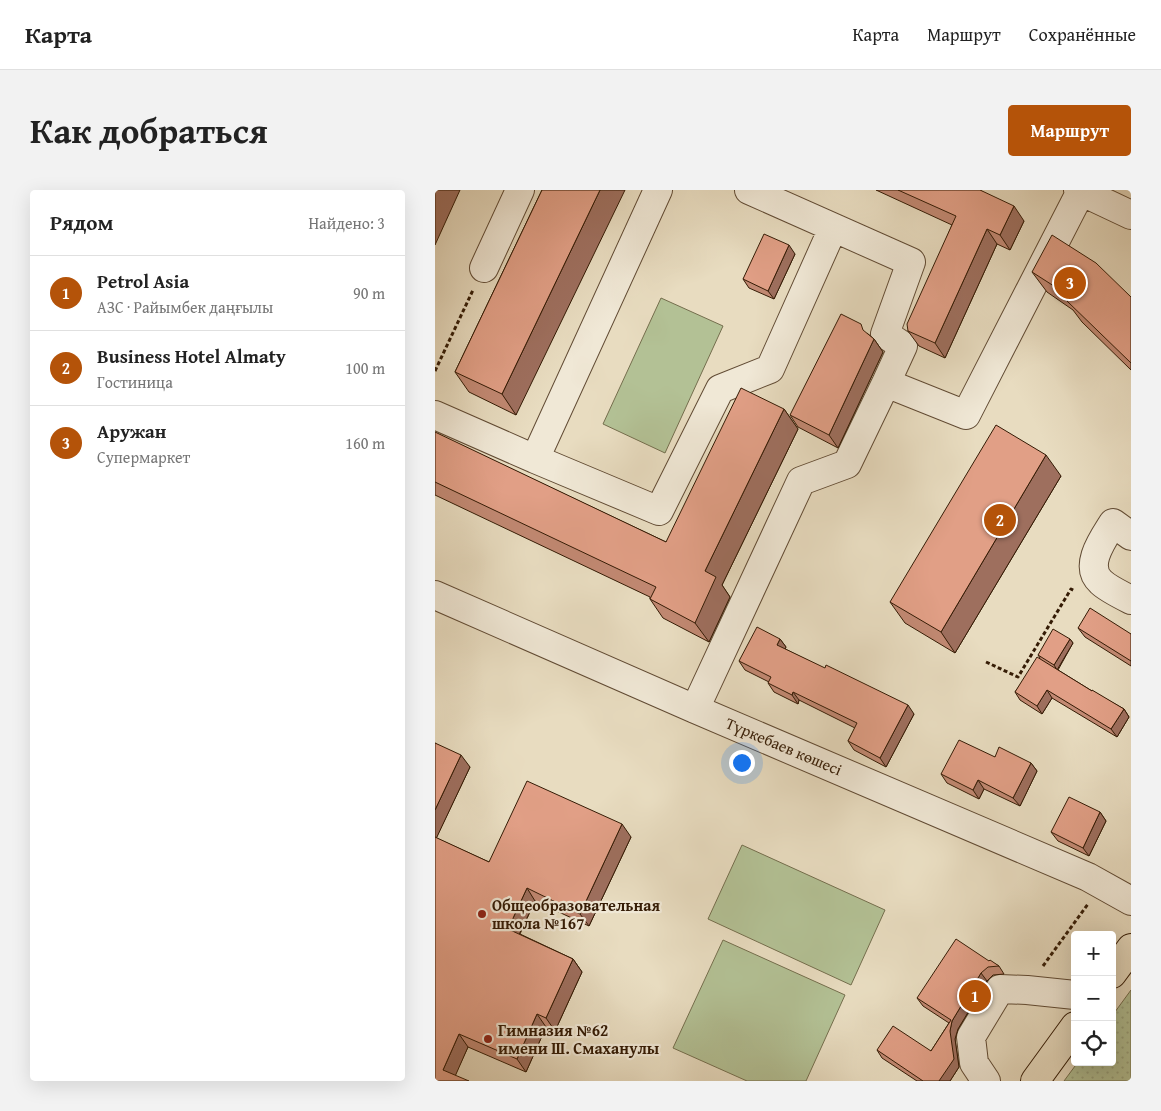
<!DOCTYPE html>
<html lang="ru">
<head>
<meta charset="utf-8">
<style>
	body { margin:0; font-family:"Gentium Book Plus",serif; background:#f2f2f2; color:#222 }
	.controls { position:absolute; right:15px; bottom:15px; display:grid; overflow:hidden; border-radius:5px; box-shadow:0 5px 20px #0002 }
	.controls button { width:45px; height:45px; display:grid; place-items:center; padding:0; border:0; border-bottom:1px solid #e0e0e0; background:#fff; color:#222; font:25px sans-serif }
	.you { position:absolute; left:306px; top:572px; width:18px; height:18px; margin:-12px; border:4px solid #fff; border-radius:50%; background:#1a73e8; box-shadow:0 0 0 8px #1a73e833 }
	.badge { display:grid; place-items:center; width:32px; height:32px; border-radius:50%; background:#b45309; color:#fff; font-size:16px; font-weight:700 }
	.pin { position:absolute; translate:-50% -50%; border:2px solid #fff; box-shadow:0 1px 5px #0006 }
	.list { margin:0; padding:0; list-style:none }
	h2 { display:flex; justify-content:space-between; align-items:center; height:65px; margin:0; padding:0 20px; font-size:21px }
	h2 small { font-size:16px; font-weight:400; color:#767676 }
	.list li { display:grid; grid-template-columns:32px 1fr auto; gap:15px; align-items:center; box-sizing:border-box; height:75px; padding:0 20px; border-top:1px solid #e0e0e0 }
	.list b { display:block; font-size:19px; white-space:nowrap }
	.list p { margin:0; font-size:16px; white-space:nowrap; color:#767676 }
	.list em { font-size:16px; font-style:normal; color:#767676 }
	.icon { flex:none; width:28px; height:28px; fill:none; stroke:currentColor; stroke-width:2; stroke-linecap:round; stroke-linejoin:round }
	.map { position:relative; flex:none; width:696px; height:891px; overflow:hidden; border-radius:5px }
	header { display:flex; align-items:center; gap:30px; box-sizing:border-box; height:70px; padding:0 25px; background:#fff; border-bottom:1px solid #e0e0e0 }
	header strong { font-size:24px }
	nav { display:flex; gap:28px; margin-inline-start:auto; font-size:18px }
	.intro { display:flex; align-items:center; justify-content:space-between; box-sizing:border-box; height:120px; padding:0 30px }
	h1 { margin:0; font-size:35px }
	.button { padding:12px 22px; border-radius:5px; background:#b45309; color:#fff; font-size:18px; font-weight:700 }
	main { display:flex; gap:30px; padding:0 30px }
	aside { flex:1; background:#fff; border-radius:5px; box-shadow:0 5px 20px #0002 }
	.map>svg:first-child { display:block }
</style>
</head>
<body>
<header>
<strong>Карта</strong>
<nav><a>Карта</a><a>Маршрут</a><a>Сохранённые</a></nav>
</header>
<div class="intro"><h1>Как добраться</h1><a class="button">Маршрут</a></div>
<main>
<aside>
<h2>Рядом<small>Найдено: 3</small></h2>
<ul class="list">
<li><span class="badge">1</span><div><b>Petrol Asia</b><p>АЗС · Райымбек даңғылы</p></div><em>90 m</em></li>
<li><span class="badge">2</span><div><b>Business Hotel Almaty</b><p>Гостиница</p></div><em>100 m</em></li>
<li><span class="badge">3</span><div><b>Аружан</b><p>Супермаркет</p></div><em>160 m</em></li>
</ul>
</aside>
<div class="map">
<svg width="696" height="891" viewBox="0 0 696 891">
	<defs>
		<pattern id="grass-dots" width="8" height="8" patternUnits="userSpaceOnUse" patternTransform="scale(1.25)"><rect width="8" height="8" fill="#b3c195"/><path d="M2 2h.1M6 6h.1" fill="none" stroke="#9ba57f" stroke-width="1.8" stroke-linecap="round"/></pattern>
	</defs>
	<rect width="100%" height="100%" fill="#e8dcc0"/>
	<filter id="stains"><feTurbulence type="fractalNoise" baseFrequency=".004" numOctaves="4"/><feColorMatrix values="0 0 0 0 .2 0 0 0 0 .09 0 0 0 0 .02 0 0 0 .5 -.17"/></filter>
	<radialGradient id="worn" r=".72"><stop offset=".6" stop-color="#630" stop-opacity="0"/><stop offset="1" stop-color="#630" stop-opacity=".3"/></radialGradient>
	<path fill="url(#grass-dots)" stroke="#746e4d" d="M 696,800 L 696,891 L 629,891 L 643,872 L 677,872 L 677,826 Z"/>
	<path fill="#b3c195" stroke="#746e4d" d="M 226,108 L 288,136 L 230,263 L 168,234 Z
		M 307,655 L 450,720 L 416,795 L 273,729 Z
		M 288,750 L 410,805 L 371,891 L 312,891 L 238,858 Z"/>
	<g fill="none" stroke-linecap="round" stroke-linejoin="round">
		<g stroke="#614b34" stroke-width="30">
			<path id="minor" d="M 223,0 L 100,269 L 224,321 L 285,199 L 335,179 L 398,38
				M 314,0 L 476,72 L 450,144 L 468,156 L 451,193
				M 643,0 L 696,25
				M 49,78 L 85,0
				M 0,225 L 100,269
				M 696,346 L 678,333 C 668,349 648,376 666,392 C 672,398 688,406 696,410
				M 0,405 L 260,519 L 653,687 L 696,711
				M 260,519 L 366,291 L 412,274 L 451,193 L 531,225 L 646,1
				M 551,891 L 539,873 L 536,847 L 565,799 L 592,800 L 640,805"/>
		</g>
		<g stroke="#341b05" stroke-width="30">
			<path id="major" d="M 677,784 L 696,758
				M 600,891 L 640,836"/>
		</g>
		<path stroke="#341b05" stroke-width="3" stroke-dasharray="4 2.5" stroke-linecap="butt" d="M 0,181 L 38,100
			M 551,472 L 583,487 L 636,399 L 640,401
			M 608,776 L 653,714"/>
		<use href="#minor" stroke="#f0e8d6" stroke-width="28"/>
		<use href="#major" stroke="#e8dcc0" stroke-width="28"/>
	</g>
	<path fill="#c28973" stroke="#341b05" d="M 107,0 L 81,225 L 34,202 L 20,182 Z
		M 441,0 L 545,0 L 589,31 L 575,60 L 562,54 L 510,168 L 484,156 L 473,141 L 517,35 Z
		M 360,64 L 339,109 L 314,98 L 308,89 Z
		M 597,82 L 696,107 L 696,180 L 647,132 L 638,120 L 612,102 Z
		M 432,143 L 439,149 L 448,162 L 403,258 L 363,237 L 355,225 Z
		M 349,219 L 363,239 L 287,395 L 295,407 L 274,452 L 228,428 L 215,409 L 215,407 L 0,305 L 0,243 L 231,352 Z
		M 626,286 L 520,463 L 470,433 L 455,412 Z
		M 643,438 L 696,444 L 696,476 L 650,447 Z
		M 345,449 L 351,457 L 350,459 L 479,524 L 451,577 L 419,560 L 413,551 L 420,538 L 364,510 L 363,514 L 339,502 L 333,493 L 334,492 L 310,480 L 304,471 Z
		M 635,449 L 638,453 L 623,480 L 657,501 L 689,519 L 694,527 L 682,547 L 617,508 L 607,524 L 585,510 L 580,502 L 605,468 L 603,465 Z
		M 0,553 L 35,577 L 1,648 L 54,672 L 196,647 L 154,736 L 100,711 L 85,744 L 138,769 L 147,782 L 120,841 L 111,837 L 91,882 L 33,857 L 20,885 L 0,891 Z
		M 560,567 L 596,573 L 602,581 L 585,616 L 549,599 L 544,609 L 512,593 L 506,584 Z
		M 665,622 L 671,631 L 654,666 L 623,651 L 616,642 Z
		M 554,771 L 564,776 L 569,784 L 558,785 L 552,791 L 523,839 L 520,849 L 524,877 L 515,891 L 482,891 L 447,868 L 442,860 L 496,861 L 514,833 L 488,816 L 482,808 Z"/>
	<path fill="#9e6f5e" stroke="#341b05" d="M 1,0 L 25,0 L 0,55 L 0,2 Z
		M 165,0 L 190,0 L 81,225 L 67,204 Z
		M 579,16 L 589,31 L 575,60 L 565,45 Z
		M 552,39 L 562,54 L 510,168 L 500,153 Z
		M 354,55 L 360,64 L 339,109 L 333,101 Z
		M 439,149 L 448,162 L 403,258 L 394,245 Z
		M 349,219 L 363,239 L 287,395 L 295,407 L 274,452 L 260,433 L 270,381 Z
		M 611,265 L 626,286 L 520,463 L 506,442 Z
		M 345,449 L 351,457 L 348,463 L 342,455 Z
		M 635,449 L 638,453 L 622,480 L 619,475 Z
		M 612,500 L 617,508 L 607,524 L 602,516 Z
		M 358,502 L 364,510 L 363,514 L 357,505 Z
		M 473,515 L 479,524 L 451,577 L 445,568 Z
		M 689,519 L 694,527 L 682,547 L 676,539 Z
		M 26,565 L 35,577 L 0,651 L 0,620 Z
		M 596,573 L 602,581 L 585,616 L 578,608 Z
		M 543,590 L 549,599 L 544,609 L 538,600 Z
		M 665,622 L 671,631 L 654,666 L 648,658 Z
		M 187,634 L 196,647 L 154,736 L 145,724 Z
		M 92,698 L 100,711 L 81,751 L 73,739 Z
		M 138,769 L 147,782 L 120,841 L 111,828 Z
		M 546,783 L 552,791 L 523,839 L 520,849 L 524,877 L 515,891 L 504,891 L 517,831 Z
		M 102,824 L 111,837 L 91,882 L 82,869 Z
		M 24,844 L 33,857 L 18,891 L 8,880 Z"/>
	<path fill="#e19f86" stroke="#341b05" d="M 107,0 L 165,0 L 67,204 L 20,182 Z
		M 463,0 L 545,0 L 579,16 L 565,45 L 552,39 L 500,153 L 473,141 L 472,134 L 521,26 Z
		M 329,44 L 354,55 L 333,101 L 308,89 Z
		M 617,45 L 661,73 L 696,107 L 696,173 L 632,111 L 636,107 L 597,82 Z
		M 406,124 L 426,134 L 428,140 L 439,149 L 394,245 L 355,225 Z
		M 306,198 L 349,219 L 270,381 L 281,387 L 260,433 L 215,409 L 221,397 L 0,292 L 0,242 L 231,352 Z
		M 561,235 L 611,265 L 506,442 L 455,412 Z
		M 655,418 L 696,444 L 696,471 L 643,438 Z
		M 322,437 L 345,449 L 342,455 L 390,478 L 391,475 L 473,515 L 445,568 L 413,551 L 422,533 L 358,502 L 357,505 L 333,493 L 336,487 L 304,471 Z
		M 618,439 L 635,449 L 619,475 L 603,465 Z
		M 602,467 L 657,501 L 657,500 L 689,519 L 676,539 L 612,500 L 602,516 L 580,502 Z
		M 524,550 L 560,567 L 564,557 L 596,573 L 578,608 L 543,590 L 538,600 L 506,584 Z
		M 0,553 L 26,565 L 0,620 Z
		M 92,591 L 187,634 L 145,724 L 92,698 L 73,739 L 138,769 L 111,828 L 102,824 L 82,869 L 24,844 L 8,880 L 34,891 L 0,891 L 0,647 L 54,672 Z
		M 634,607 L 665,622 L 648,658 L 616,642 Z
		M 521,749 L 554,771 L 555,770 L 564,776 L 553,777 L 546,783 L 517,831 L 515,841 L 519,869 L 504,891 L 488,891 L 442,860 L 458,836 L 496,861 L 516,830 L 482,808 Z"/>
	<g fill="#8f2418" stroke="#f0e8d6" stroke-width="2">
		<circle cx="47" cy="724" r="5"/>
		<circle cx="53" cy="849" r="5"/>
	</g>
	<g text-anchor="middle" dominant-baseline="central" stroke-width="4.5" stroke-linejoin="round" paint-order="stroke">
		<g font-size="16" fill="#341b05" stroke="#f0e8d6">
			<text transform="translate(349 556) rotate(23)">Түркебаев көшесі</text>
		</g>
		<g font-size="16" font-weight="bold" fill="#341b05" stroke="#f0e8d6" text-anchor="start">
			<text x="57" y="715">Общеобразовательная<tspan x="57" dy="18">школа №167</tspan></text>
			<text x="63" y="840">Гимназия №62<tspan x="63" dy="18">имени Ш. Смаханулы</tspan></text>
		</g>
	</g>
	<rect width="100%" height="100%" filter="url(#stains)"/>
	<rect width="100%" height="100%" fill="url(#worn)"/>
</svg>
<div class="controls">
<button>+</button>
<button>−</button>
<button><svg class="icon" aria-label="locate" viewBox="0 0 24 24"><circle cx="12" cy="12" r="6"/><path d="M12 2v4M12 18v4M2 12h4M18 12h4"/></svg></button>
</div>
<div class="you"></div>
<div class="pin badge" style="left:540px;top:806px">1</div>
<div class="pin badge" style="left:565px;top:330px">2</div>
<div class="pin badge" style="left:635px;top:93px">3</div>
</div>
</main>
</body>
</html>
